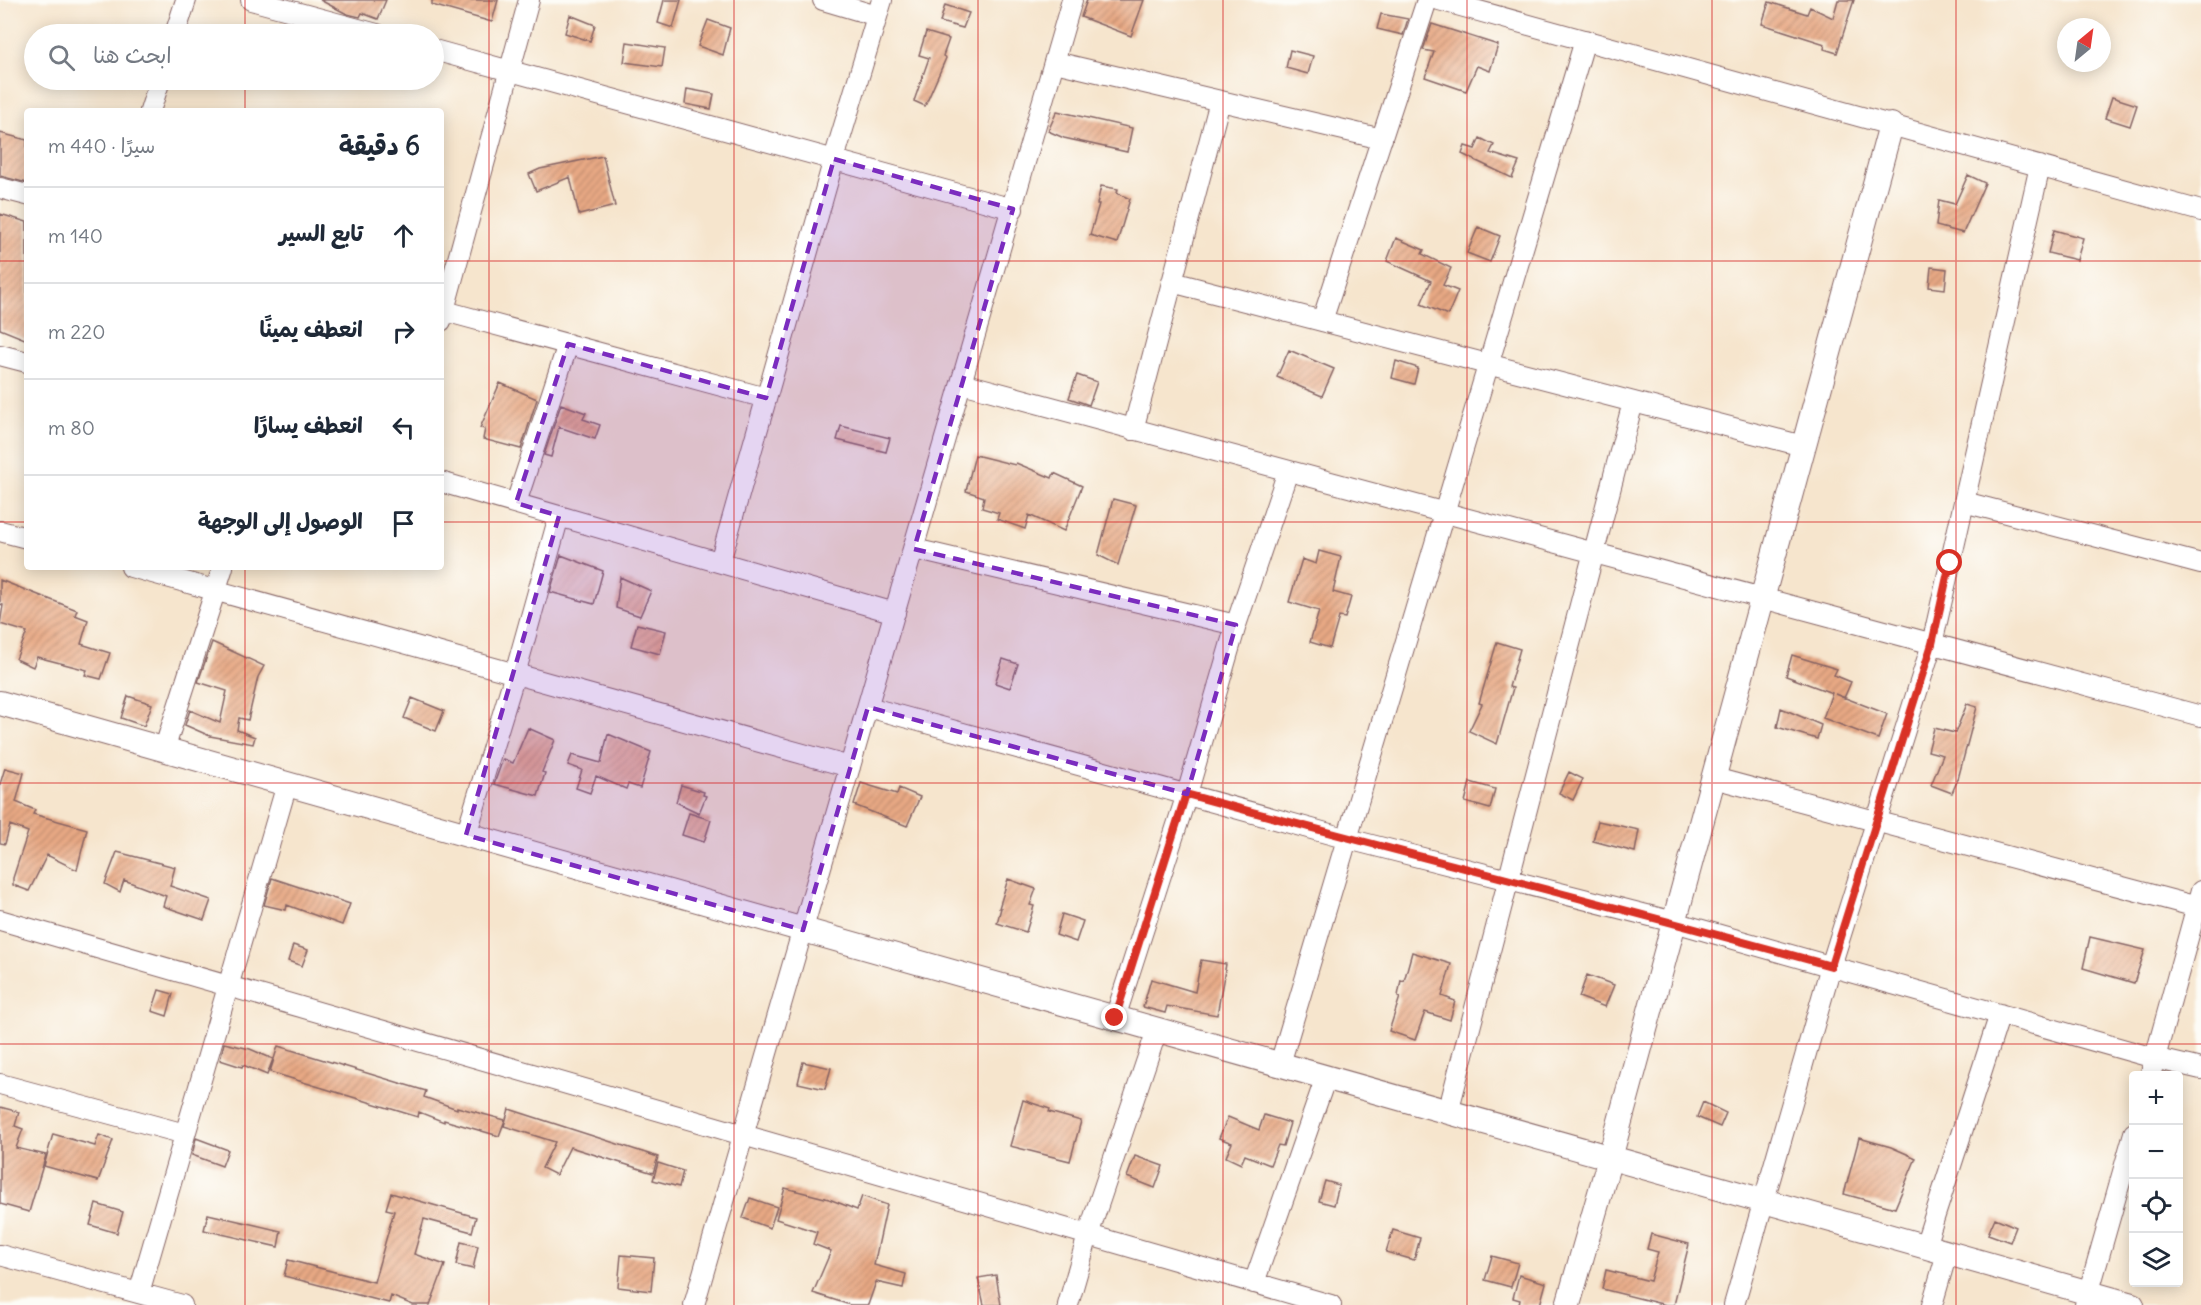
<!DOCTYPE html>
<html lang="ar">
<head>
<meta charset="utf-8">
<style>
	body { margin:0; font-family:Delius,"Playpen Sans Arabic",sans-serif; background:#f6f6f7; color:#1f2937; direction:rtl }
	.controls { position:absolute; right:18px; bottom:18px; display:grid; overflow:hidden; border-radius:6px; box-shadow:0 3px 15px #0003 }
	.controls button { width:54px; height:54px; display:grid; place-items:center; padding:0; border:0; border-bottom:2px solid #e0e1e3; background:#fff; color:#1f2937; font:30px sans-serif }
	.compass { position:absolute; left:2057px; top:18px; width:54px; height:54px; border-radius:50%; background:#fff; box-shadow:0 3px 15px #0003; rotate:29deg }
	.stop { position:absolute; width:18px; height:18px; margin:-14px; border:4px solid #d93025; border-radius:50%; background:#fff }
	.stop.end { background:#d93025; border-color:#fff; box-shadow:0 2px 6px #0008 }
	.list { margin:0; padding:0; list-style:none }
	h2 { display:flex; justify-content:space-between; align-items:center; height:78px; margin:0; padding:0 24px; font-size:26px }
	h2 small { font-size:20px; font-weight:400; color:#747a83 }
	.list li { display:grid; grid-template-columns:39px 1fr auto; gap:18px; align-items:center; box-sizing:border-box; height:96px; padding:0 24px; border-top:2px solid #e0e1e3 }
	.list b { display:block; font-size:22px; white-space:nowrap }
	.list em { font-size:20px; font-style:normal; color:#747a83 }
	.icon { flex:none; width:33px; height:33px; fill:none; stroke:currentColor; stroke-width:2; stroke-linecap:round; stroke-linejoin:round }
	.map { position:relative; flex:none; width:2201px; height:1305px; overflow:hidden; direction:ltr }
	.search { position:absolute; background:#fff; box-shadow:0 3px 15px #0003; left:24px; top:24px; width:420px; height:66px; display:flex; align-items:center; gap:15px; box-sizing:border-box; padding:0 21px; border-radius:33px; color:#747a83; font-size:22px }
	.panel { position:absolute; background:#fff; box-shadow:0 3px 15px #0003; left:24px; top:108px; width:420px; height:462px; border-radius:6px; direction:rtl }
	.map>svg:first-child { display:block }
</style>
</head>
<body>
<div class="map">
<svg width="2201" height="1305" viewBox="0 0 2201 1305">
	<defs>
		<pattern id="building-hatch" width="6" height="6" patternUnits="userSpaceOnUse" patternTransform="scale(1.5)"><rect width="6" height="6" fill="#e8a984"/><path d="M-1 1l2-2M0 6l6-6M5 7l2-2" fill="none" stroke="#be896c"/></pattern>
	</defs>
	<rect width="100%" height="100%" fill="#fdfcf7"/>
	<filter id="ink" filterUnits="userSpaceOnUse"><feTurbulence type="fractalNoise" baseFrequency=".0167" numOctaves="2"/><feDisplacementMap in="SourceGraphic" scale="12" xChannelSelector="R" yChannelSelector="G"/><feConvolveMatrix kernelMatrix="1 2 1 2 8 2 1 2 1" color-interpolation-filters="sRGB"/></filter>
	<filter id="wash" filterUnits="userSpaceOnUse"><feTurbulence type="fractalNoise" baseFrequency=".008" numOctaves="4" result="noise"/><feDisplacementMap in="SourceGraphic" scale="24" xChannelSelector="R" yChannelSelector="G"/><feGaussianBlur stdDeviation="1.35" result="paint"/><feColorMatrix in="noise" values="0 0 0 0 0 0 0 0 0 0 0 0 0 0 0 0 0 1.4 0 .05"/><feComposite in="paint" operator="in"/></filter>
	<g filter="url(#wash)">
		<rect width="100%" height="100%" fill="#f6e5cd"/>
		<g id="blocks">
			<path fill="url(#building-hatch)" d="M 320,0 L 386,0 L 378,19 L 362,13 L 360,17 L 347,14 Z
				M 432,0 L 498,0 L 492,22 L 432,5 Z
				M 664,0 L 681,0 L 673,28 L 658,23 Z
				M 1087,0 L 1144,0 L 1131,36 L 1081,17 Z
				M 1838,0 L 1854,0 L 1837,53 L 1824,49 L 1825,44 L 1762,24 L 1769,2 L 1807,14 L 1810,7 L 1833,18 Z
				M 945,5 L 969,13 L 963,28 L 940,22 Z
				M 1381,14 L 1408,19 L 1403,35 L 1377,29 Z
				M 570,15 L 595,25 L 590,41 L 565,33 Z
				M 708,20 L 730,28 L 723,55 L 698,46 Z
				M 1432,24 L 1498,45 L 1490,71 L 1477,66 L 1466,91 L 1425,77 L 1434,52 L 1423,50 Z
				M 926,32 L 949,39 L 943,56 L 946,58 L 925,106 L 914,101 L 929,58 L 919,55 Z
				M 627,42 L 665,48 L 662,67 L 624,62 Z
				M 1290,50 L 1313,56 L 1308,74 L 1286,68 Z
				M 687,89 L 714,94 L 711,109 L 685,104 Z
				M 2112,97 L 2137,105 L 2130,126 L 2105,118 Z
				M 1057,111 L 1132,128 L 1127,152 L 1064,138 L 1048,131 Z
				M 0,133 L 27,140 L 27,183 L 0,176 Z
				M 1480,138 L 1494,145 L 1490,153 L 1519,162 L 1512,178 L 1462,154 L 1465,146 L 1475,149 Z
				M 603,156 L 615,206 L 579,215 L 570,177 L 536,191 L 529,174 L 540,169 Z
				M 1968,175 L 1985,183 L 1963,233 L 1936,226 L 1939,200 L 1955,204 Z
				M 1101,186 L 1118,189 L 1117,193 L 1130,199 L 1117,243 L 1090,235 L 1099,204 L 1097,204 Z
				M 0,214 L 27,222 L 27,340 L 0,329 Z
				M 1478,227 L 1500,236 L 1490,262 L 1467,253 Z
				M 2054,230 L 2083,238 L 2077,260 L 2048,253 Z
				M 1396,238 L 1424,250 L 1422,254 L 1451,268 L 1443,285 L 1458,291 L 1448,315 L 1421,304 L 1431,281 L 1387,261 Z
				M 1931,267 L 1947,269 L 1945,289 L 1929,287 Z
				M 1289,350 L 1334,369 L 1322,396 L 1277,377 Z
				M 1396,361 L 1418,368 L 1414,384 L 1392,378 Z
				M 1077,375 L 1097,382 L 1089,405 L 1069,398 Z
				M 500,383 L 537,399 L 521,449 L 483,439 L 485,429 L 480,428 Z
				M 561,404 L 586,413 L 583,419 L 600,425 L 595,439 L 559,427 L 551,457 L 544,455 Z
				M 841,426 L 890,438 L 886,452 L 837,440 Z
				M 975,455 L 1015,465 L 1016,463 L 1052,478 L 1054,473 L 1082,486 L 1064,531 L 1029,515 L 1025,529 L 997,519 L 999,513 L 982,508 L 984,497 L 966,491 Z
				M 1113,499 L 1136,505 L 1118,565 L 1098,555 Z
				M 1319,551 L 1341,557 L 1333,592 L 1351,597 L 1345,618 L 1339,617 L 1330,648 L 1310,642 L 1319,611 L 1289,602 L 1302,559 L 1316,564 Z
				M 561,555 L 603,571 L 594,604 L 550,592 Z
				M 620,577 L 651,591 L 640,616 L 616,608 Z
				M 0,580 L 77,610 L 75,615 L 88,620 L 81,644 L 110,653 L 101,679 L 85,675 L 87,670 L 37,657 L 33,667 L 16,659 L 27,632 L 0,624 L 3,605 L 0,604 Z
				M 637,624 L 666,631 L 660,654 L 631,646 Z
				M 212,642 L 264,666 L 258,677 L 248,720 L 239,718 L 237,730 L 255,737 L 253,744 L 210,736 L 185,725 L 190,710 L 220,723 L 227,691 L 198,682 Z
				M 1497,642 L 1520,649 L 1509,687 L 1513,688 L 1497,744 L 1469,731 L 1482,704 L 1479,703 Z
				M 1792,655 L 1837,669 L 1834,675 L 1851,682 L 1844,698 L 1835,694 L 1887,714 L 1878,739 L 1823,718 L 1832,693 L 1786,676 Z
				M 1003,659 L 1018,664 L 1010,688 L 995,683 Z
				M 128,696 L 152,704 L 144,726 L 121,718 Z
				M 412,698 L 444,711 L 436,731 L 404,718 Z
				M 1967,704 L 1977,707 L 1958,779 L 1952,793 L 1931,785 L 1943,755 L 1928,751 L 1934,728 L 1955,733 Z
				M 1781,708 L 1821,725 L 1817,739 L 1777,727 Z
				M 528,728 L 555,740 L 542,772 L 545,773 L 538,796 L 494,784 L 503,759 L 513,763 Z
				M 608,734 L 651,752 L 640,788 L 628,784 L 626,789 L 596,776 L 590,793 L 576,788 L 582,770 L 568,765 L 572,755 L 601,763 Z
				M 5,768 L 24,773 L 16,802 L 35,810 L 33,814 L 87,829 L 77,870 L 47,855 L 29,891 L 13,885 L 13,878 L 28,832 L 10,825 L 5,844 L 0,843 L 0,784 Z
				M 1569,772 L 1583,779 L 1573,800 L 1559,793 Z
				M 1470,782 L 1495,789 L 1490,809 L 1465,802 Z
				M 861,783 L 897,794 L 899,788 L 920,797 L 907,826 L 854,805 Z
				M 681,785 L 704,792 L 703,795 L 706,796 L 699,813 L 676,802 Z
				M 689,813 L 711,820 L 704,842 L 682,835 Z
				M 1598,821 L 1639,830 L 1635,852 L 1593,841 Z
				M 117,852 L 175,867 L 170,886 L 211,900 L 204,920 L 163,906 L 166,896 L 124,880 L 120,892 L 105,884 Z
				M 272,878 L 350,904 L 342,925 L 287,905 L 286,910 L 264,905 Z
				M 1008,879 L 1036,889 L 1030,905 L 1034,906 L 1026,932 L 997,923 L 1001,908 L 999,908 Z
				M 1062,914 L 1083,921 L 1076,942 L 1056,935 Z
				M 2090,937 L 2145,950 L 2134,983 L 2083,968 Z
				M 293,945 L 308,950 L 302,966 L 288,961 Z
				M 1412,952 L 1451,964 L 1442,996 L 1455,1001 L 1450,1020 L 1425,1012 L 1415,1040 L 1389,1031 L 1400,997 L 1398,996 L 1401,980 L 1404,981 Z
				M 1201,960 L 1226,964 L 1217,1015 L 1167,1006 L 1165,1013 L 1143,1007 L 1151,979 L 1195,992 Z
				M 1587,975 L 1614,985 L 1605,1007 L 1579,997 Z
				M 159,990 L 173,994 L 167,1016 L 152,1011 Z
				M 224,1043 L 250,1049 L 273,1059 L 267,1075 L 243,1065 L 242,1067 L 220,1060 Z
				M 278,1046 L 426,1091 L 424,1097 L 457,1109 L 457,1107 L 505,1120 L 499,1136 L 444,1120 L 444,1122 L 419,1112 L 418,1117 L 270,1072 Z
				M 803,1062 L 831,1068 L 825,1089 L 798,1083 Z
				M 1023,1100 L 1050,1109 L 1049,1112 L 1081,1121 L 1070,1161 L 1010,1146 Z
				M 1703,1102 L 1726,1113 L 1720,1127 L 1697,1117 Z
				M 0,1107 L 19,1112 L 15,1126 L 23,1129 L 16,1148 L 46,1155 L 29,1212 L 0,1204 Z
				M 509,1109 L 658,1157 L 653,1173 L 570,1147 L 556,1175 L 542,1168 L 555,1142 L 504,1126 Z
				M 1264,1115 L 1290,1123 L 1283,1146 L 1278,1145 L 1270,1165 L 1245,1155 L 1241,1164 L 1226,1157 L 1232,1143 L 1219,1138 L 1228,1117 L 1259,1130 Z
				M 53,1134 L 95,1146 L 99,1135 L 113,1140 L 98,1181 L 44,1166 Z
				M 196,1138 L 228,1150 L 222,1166 L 192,1155 Z
				M 1859,1138 L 1891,1147 L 1916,1158 L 1895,1208 L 1844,1194 Z
				M 1135,1156 L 1163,1166 L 1155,1188 L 1127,1177 Z
				M 658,1163 L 683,1171 L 679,1187 L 653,1180 Z
				M 1325,1181 L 1339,1185 L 1334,1205 L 1319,1201 Z
				M 785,1188 L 829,1199 L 857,1210 L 862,1196 L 887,1205 L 874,1265 L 906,1274 L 903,1288 L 876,1282 L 868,1305 L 850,1305 L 813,1293 L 831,1251 L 813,1244 L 817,1232 L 776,1219 Z
				M 391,1193 L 476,1217 L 472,1232 L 424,1219 L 414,1254 L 445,1265 L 430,1305 L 413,1305 L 391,1296 L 389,1303 L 284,1276 L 288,1260 L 374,1282 L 394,1211 L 386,1209 Z
				M 750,1198 L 777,1207 L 770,1228 L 743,1218 Z
				M 96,1204 L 123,1212 L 117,1233 L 90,1225 Z
				M 208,1214 L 281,1231 L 278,1247 L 204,1230 Z
				M 1995,1218 L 2016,1227 L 2010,1242 L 1988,1234 Z
				M 1393,1230 L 1420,1238 L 1414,1260 L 1386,1252 Z
				M 1651,1234 L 1689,1244 L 1674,1305 L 1666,1305 L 1602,1289 L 1606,1270 L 1650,1281 L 1658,1252 L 1647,1249 Z
				M 461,1242 L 478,1246 L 473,1269 L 456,1265 Z
				M 621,1255 L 654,1258 L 651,1291 L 618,1287 Z
				M 1492,1256 L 1518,1263 L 1511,1287 L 1485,1280 Z
				M 996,1275 L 1001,1305 L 984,1305 L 978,1278 Z
				M 1519,1275 L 1546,1283 L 1540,1305 L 1519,1305 L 1520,1300 L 1513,1298 Z"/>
		</g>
	</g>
	<g filter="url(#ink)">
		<use href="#blocks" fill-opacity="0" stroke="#866464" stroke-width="1.5"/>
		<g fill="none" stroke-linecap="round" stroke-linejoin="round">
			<g stroke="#866464" stroke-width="22">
				<path id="minor" d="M 251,0 L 377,34
					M 823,0 L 877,16
					M 1439,0 L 2201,211
					M 175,34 L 186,0
					M 434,50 L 1013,209
					M 1055,62 L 1382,139
					M 150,111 L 160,80
					M 0,188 L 27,195
					M 1172,282 L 1803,446
					M 441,310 L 766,398
					M 441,321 L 529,0
					M 1322,321 L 1427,0
					M 0,355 L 27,362
					M 962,383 L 2201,716
					M 1133,430 L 1220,101
					M 441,482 L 895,613
					M 1964,502 L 2201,564
					M 516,503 L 568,344
					M 0,531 L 27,538
					M 914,549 L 1236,625
					M 720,562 L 834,159 L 882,0
					M 131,567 L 850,767
					M 868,707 L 1348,839 L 1674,922 L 2154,1058 L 2201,1069
					M 164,750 L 223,567
					M 1714,778 L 2201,908
					M 466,835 L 515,674 L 559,516
					M 0,920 L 1331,1305
					M 1115,1018 L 1187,794 L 1236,625 L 1288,471
					M 1280,1064 L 1585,40
					M 2150,1076 L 2201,891
					M 0,1084 L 185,1134
					M 1448,1112 L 1633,402
					M 1925,1246 L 2000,1014
					M 0,1255 L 182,1305
					M 1254,1283 L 1326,1077
					M 139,1293 L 287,784
					M 694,1305 L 1072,0
					M 1068,1305 L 1088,1235 L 1157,1030
					M 1734,1305 L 1831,966 L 1932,644 L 2040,166
					M 1932,1305 L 1947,1253
					M 2085,1305 L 2134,1133"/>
			</g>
			<g stroke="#866464" stroke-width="26">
				<path id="tertiary" d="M 0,703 L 2132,1305
					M 1568,1305 L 1610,1158 L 1891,125"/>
			</g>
			<use href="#minor" stroke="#fff" stroke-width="20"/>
			<use href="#tertiary" stroke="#fff" stroke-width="24"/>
		</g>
	</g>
	<g fill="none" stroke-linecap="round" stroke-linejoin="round" filter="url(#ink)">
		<path stroke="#d93025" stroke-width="8" d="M 1115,1018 L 1186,794 C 1401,853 1617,906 1831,966 L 1932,644 L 1950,563"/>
	</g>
	<path fill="#7b2cbf" fill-opacity="0.2" stroke="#7b2cbf" stroke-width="4.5" stroke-dasharray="12 8" stroke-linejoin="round" d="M 834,159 L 1013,209 L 914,549 L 1236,625 L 1187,794 L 868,707 L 803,930 L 466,835 L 559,516 L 516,503 L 568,344 L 766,398 Z"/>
	<path fill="none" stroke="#d62828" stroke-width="1.5" stroke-opacity="0.55" d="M 245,0 L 245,34M 489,0 L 489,1305M 734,0 L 734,1305M 978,0 L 978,1305M 1223,0 L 1223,1305M 1467,0 L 1467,1305M 1712,0 L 1712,1305M 1956,0 L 1956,1305M 245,80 L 245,111M 0,261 L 27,261M 441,261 L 2201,261M 0,522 L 27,522M 441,522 L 2201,522M 245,567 L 245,1305M 0,783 L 2201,783M 0,1044 L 2201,1044"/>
</svg>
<div class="controls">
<button>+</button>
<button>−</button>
<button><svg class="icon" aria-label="locate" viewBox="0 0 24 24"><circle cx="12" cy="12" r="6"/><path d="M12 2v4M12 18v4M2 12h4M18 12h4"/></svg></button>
<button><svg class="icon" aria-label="layers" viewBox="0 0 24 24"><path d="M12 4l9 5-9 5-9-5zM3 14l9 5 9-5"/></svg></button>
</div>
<svg class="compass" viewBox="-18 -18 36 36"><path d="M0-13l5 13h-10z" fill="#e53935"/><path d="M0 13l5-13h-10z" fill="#747a83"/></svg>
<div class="stop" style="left:1950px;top:563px"></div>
<div class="stop end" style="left:1115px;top:1018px"></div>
<div class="search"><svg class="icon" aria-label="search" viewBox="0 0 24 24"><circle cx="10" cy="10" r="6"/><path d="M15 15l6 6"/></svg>ابحث هنا</div>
<section class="panel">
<h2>6 دقيقة<small>سيرًا · 440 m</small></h2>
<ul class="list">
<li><svg class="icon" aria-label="ahead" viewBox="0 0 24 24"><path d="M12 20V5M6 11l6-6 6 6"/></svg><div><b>تابع السير</b></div><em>140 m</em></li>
<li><svg class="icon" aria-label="right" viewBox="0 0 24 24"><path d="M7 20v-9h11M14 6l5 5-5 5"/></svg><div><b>انعطف يمينًا</b></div><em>220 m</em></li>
<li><svg class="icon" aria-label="left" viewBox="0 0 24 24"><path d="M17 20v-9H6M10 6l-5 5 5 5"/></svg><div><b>انعطف يسارًا</b></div><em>80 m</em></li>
<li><svg class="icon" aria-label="arrive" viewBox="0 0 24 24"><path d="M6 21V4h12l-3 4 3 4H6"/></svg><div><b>الوصول إلى الوجهة</b></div></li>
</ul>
</section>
</div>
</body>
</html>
